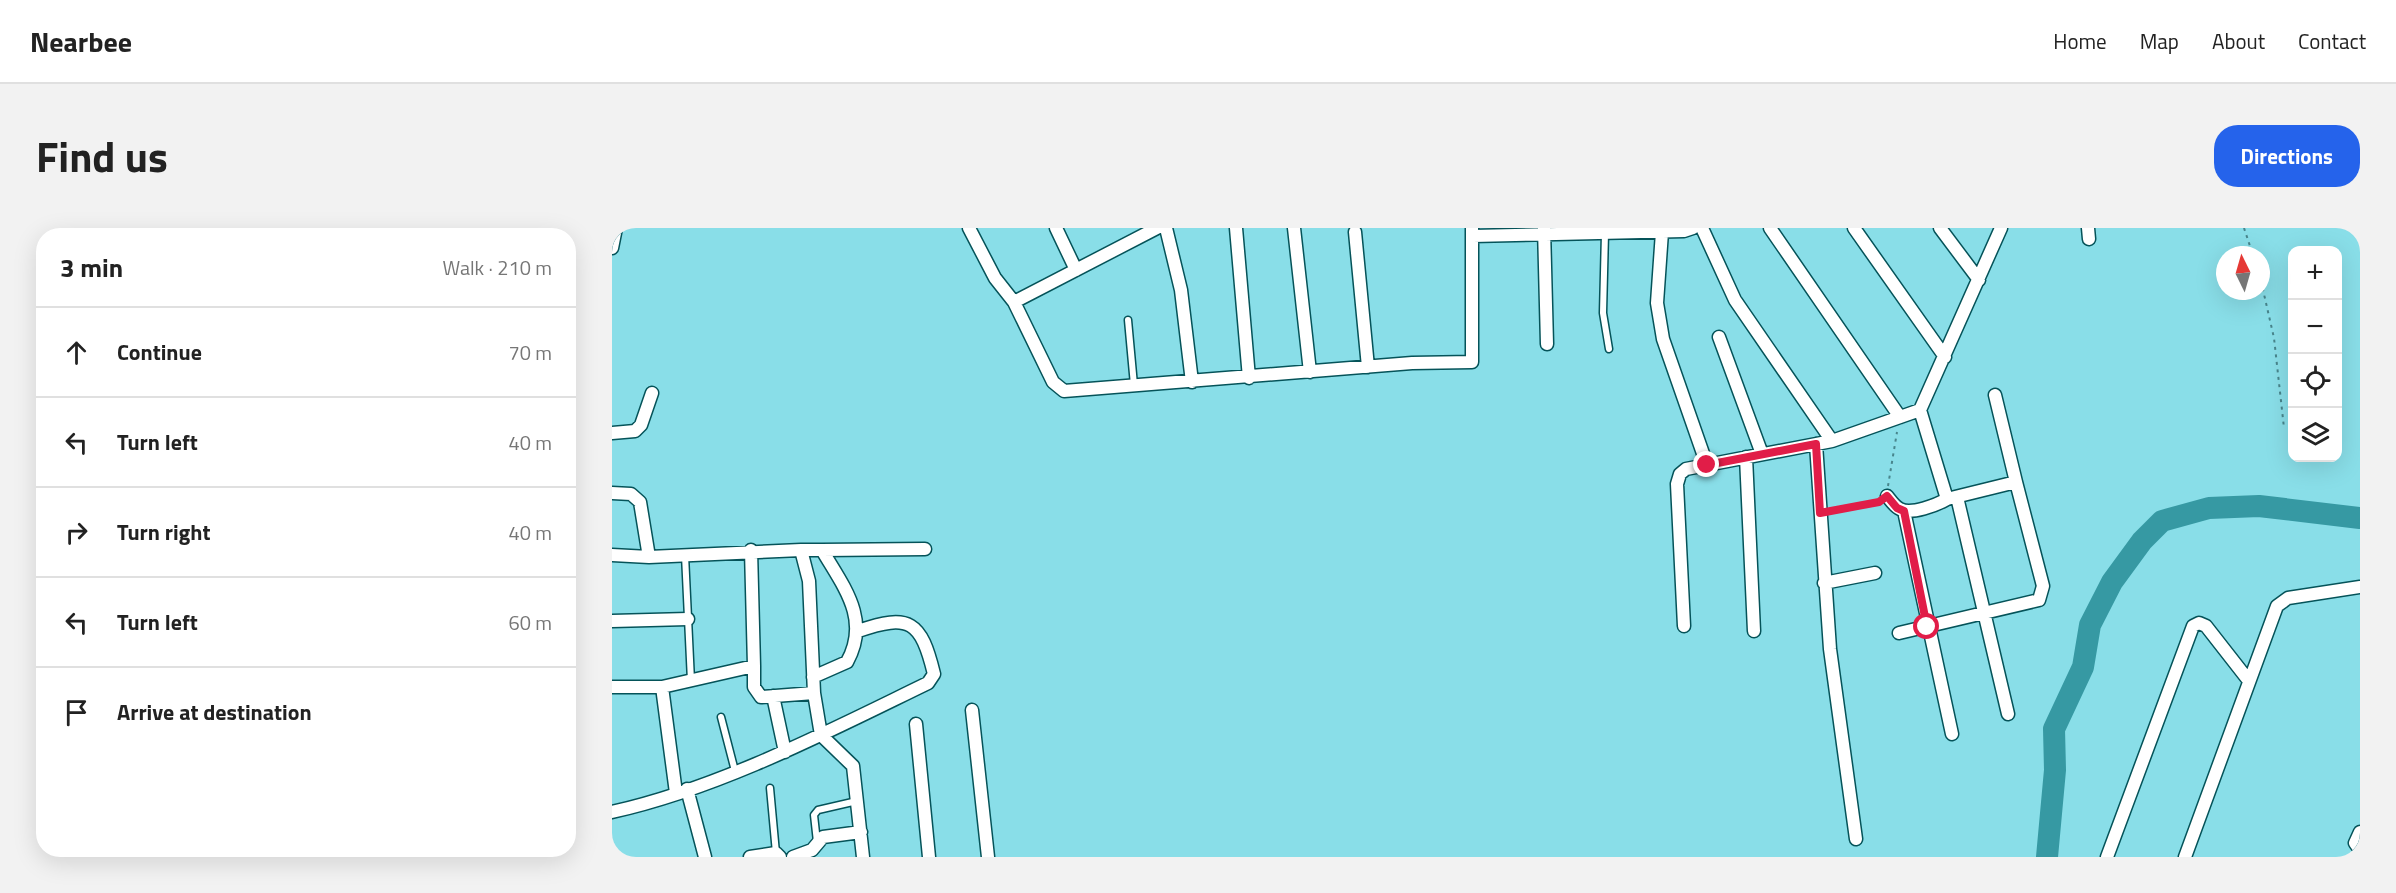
<!DOCTYPE html>
<html lang="en">
<head>
<meta charset="utf-8">
<style>
	body { margin:0; font-family:"Titillium Web",sans-serif; background:#f2f2f2; color:#222 }
	.controls { position:absolute; right:18px; top:18px; display:grid; overflow:hidden; border-radius:12px; box-shadow:0 6px 24px #0002 }
	.controls button { width:54px; height:54px; display:grid; place-items:center; padding:0; border:0; border-bottom:2px solid #e0e0e0; background:#fff; color:#222; font:30px sans-serif }
	.compass { position:absolute; left:1604px; top:18px; width:54px; height:54px; border-radius:50%; background:#fff; box-shadow:0 6px 24px #0002; rotate:355deg }
	.stop { position:absolute; width:18px; height:18px; margin:-14px; border:4px solid #e11d48; border-radius:50%; background:#fff }
	.stop.end { background:#e11d48; border-color:#fff; box-shadow:0 2px 6px #0008 }
	.list { margin:0; padding:0; list-style:none }
	h2 { display:flex; justify-content:space-between; align-items:center; height:78px; margin:0; padding:0 24px; font-size:26px }
	h2 small { font-size:20px; font-weight:400; color:#767676 }
	.list li { display:grid; grid-template-columns:39px 1fr auto; gap:18px; align-items:center; box-sizing:border-box; height:90px; padding:0 24px; border-top:2px solid #e0e0e0 }
	.list b { display:block; font-size:22px; white-space:nowrap }
	.list em { font-size:20px; font-style:normal; color:#767676 }
	.icon { flex:none; width:33px; height:33px; fill:none; stroke:currentColor; stroke-width:2; stroke-linecap:round; stroke-linejoin:round }
	.map { position:relative; flex:none; width:1748px; height:629px; overflow:hidden; border-radius:24px }
	header { display:flex; align-items:center; gap:36px; box-sizing:border-box; height:84px; padding:0 30px; background:#fff; border-bottom:2px solid #e0e0e0 }
	header strong { font-size:28px }
	nav { display:flex; gap:33px; margin-inline-start:auto; font-size:21px }
	.intro { display:flex; align-items:center; justify-content:space-between; box-sizing:border-box; height:144px; padding:0 36px }
	h1 { margin:0; font-size:42px }
	.button { padding:15px 27px; border-radius:24px; background:#2563eb; color:#fff; font-size:21px; font-weight:700 }
	main { display:flex; gap:36px; padding:0 36px }
	aside { flex:1; background:#fff; border-radius:24px; box-shadow:0 6px 24px #0002 }
	.map>svg:first-child { display:block }
</style>
</head>
<body>
<header>
<strong>Nearbee</strong>
<nav><a>Home</a><a>Map</a><a>About</a><a>Contact</a></nav>
</header>
<div class="intro"><h1>Find us</h1><a class="button">Directions</a></div>
<main>
<aside>
<h2>3 min<small>Walk · 210 m</small></h2>
<ul class="list">
<li><svg class="icon" aria-label="ahead" viewBox="0 0 24 24"><path d="M12 20V5M6 11l6-6 6 6"/></svg><div><b>Continue</b></div><em>70 m</em></li>
<li><svg class="icon" aria-label="left" viewBox="0 0 24 24"><path d="M17 20v-9H6M10 6l-5 5 5 5"/></svg><div><b>Turn left</b></div><em>40 m</em></li>
<li><svg class="icon" aria-label="right" viewBox="0 0 24 24"><path d="M7 20v-9h11M14 6l5 5-5 5"/></svg><div><b>Turn right</b></div><em>40 m</em></li>
<li><svg class="icon" aria-label="left" viewBox="0 0 24 24"><path d="M17 20v-9H6M10 6l-5 5 5 5"/></svg><div><b>Turn left</b></div><em>60 m</em></li>
<li><svg class="icon" aria-label="arrive" viewBox="0 0 24 24"><path d="M6 21V4h12l-3 4 3 4H6"/></svg><div><b>Arrive at destination</b></div></li>
</ul>
</aside>
<div class="map">
<svg width="1748" height="629" viewBox="0 0 1748 629">
	<rect width="100%" height="100%" fill="#89dee8"/>
	<g fill="none" stroke-linecap="round" stroke-linejoin="round">
		<path stroke="#3699a3" stroke-width="22" d="M 1435,629 L 1443,542 L 1442,501 L 1471,439 L 1478,397 L 1500,354 L 1530,313 L 1550,293 L 1597,280 L 1647,278 L 1748,290"/>
		<g stroke="#055359" stroke-width="9">
			<path id="service" d="M 993,5 L 991,85 L 997,121
				M 516,92 L 522,157
				M 73,327 L 79,453
				M 109,489 L 123,543
				M 158,560 L 164,625
				M 205,614 L 202,587 L 206,582 L 245,573"/>
		</g>
		<g stroke="#055359" stroke-width="15">
			<path id="minor" d="M 357,0 L 383,50 L 402,74
				M 444,0 L 464,42
				M 545,0 L 402,74 L 441,154 L 452,163 L 800,135 L 860,134 L 860,0
				M 554,0 L 569,62 L 580,154
				M 624,0 L 637,150
				M 682,0 L 698,144
				M 932,0 L 935,116
				M 1158,0 L 1288,189
				M 1242,0 L 1333,129
				M 1328,0 L 1367,52
				M 1476,0 L 1477,11
				M 743,4 L 756,139
				M 1050,4 L 1045,75 L 1051,111 L 1095,237
				M 861,8 L 1072,3 L 1081,0
				M 0,20 L 4,0
				M 1107,109 L 1150,226
				M 0,205 L 23,203 L 29,197 L 40,165
				M 1220,213 L 1308,182 L 1389,0
				M 1204,216 L 1218,421 L 1244,611
				M 1134,229 L 1142,403
				M 0,265 L 19,266 L 28,274 L 37,329
				M 1275,268 C 1279,273 1283,279 1288,281 C 1299,287 1325,277 1335,271 L 1308,182
				M 1345,269 L 1396,486
				M 1335,271 L 1404,254 L 1383,167
				M 1292,283 L 1340,506
				M 139,322 L 142,438
				M 189,322 L 210,322 C 231,358 259,391 235,434 L 201,449
				M 210,322 L 313,321
				M 0,327 L 37,329 L 189,322 L 197,353 L 202,465 L 209,507 L 241,538 L 251,629
				M 1212,355 L 1263,345
				M 0,393 L 76,391
				M 1072,398 L 1065,256 L 1068,246 L 1074,241 L 1220,213 L 1123,72 L 1090,0
				M 1287,405 L 1427,372 L 1431,358 L 1404,254
				M 0,459 L 50,459 L 142,438 L 142,459 L 149,469 L 202,465
				M 50,459 L 64,565
				M 161,468 L 173,524
				M 360,482 L 376,629
				M 304,496 L 317,629
				M 75,561 L 93,629
				M 0,584 C 108,560 217,503 316,455 L 322,446 C 309,393 298,385 246,403
				M 1748,604 L 1743,615 L 1748,622
				M 138,629 L 164,625 L 168,629
				M 181,629 L 200,622 L 211,609 L 249,604
				M 1495,629 L 1581,398 L 1587,395 L 1594,398 L 1637,453
				M 1573,629 L 1665,378 L 1676,370 L 1748,359"/>
		</g>
		<path stroke="#48858c" stroke-width="2" stroke-dasharray="3 4.5" stroke-linecap="butt" d="M 1632,0 L 1641,27
			M 1649,53 L 1662,110 L 1672,200
			M 1276,258 L 1285,204
			M 1222,282 L 1263,274"/>
		<use href="#service" stroke="#fff" stroke-width="6"/>
		<use href="#minor" stroke="#fff" stroke-width="12"/>
	</g>
	<g fill="none" stroke-linecap="round" stroke-linejoin="round">
		<path stroke="#e11d48" stroke-width="8" d="M 1095,237 L 1204,216 L 1208,285 L 1267,274 L 1275,268 L 1285,280 L 1292,283 L 1315,399"/>
	</g>
</svg>
<div class="controls">
<button>+</button>
<button>−</button>
<button><svg class="icon" aria-label="locate" viewBox="0 0 24 24"><circle cx="12" cy="12" r="6"/><path d="M12 2v4M12 18v4M2 12h4M18 12h4"/></svg></button>
<button><svg class="icon" aria-label="layers" viewBox="0 0 24 24"><path d="M12 4l9 5-9 5-9-5zM3 14l9 5 9-5"/></svg></button>
</div>
<svg class="compass" viewBox="-18 -18 36 36"><path d="M0-13l5 13h-10z" fill="#e53935"/><path d="M0 13l5-13h-10z" fill="#767676"/></svg>
<div class="stop" style="left:1315px;top:399px"></div>
<div class="stop end" style="left:1095px;top:237px"></div>
</div>
</main>
</body>
</html>
